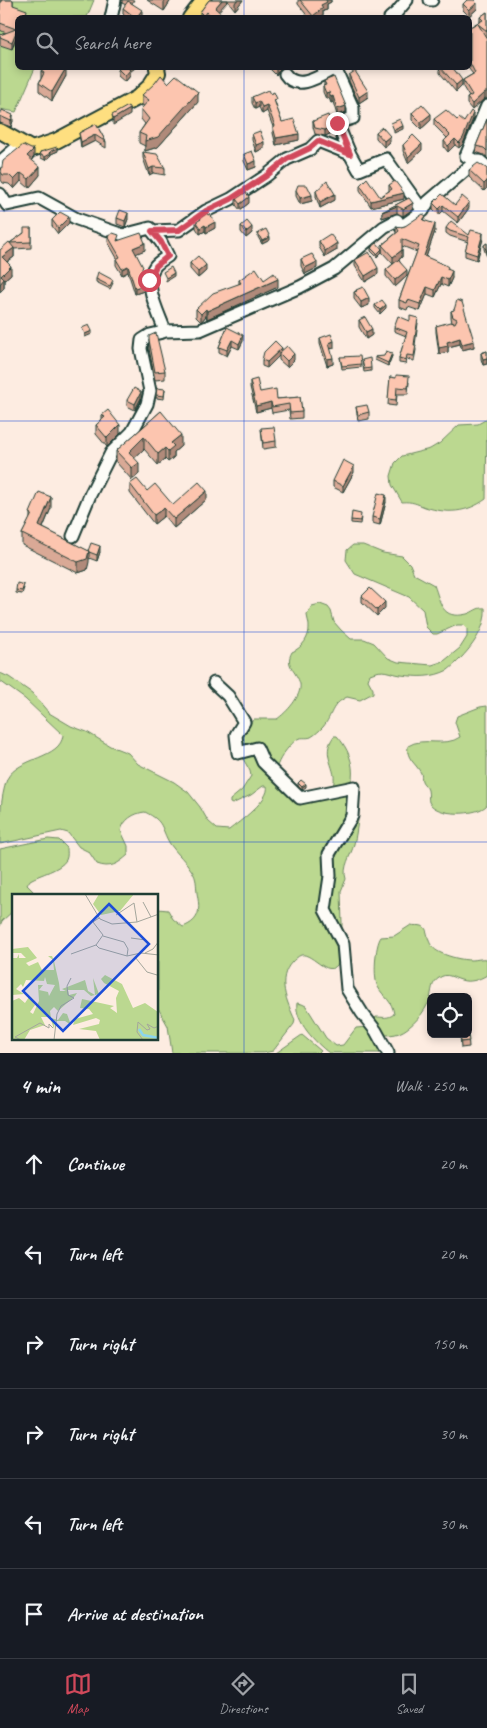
<!DOCTYPE html>
<html lang="en">
<head>
<meta charset="utf-8">
<style>
	body { margin:0; font-family:Caveat,sans-serif; background:#242831; color:#f1f3f6 }
	.controls { position:absolute; right:15px; bottom:15px; display:grid; overflow:hidden; border-radius:8px; box-shadow:0 2px 8px #0003 }
	.controls button { width:45px; height:45px; display:grid; place-items:center; padding:0; border:0; border-bottom:1px solid #363941; background:#171b24; color:#f1f3f6; font:25px sans-serif }
	.stop { position:absolute; width:15px; height:15px; margin:-11px; border:4px solid #d1495b; border-radius:50%; background:#fff }
	.stop.end { background:#d1495b; border-color:#fff; box-shadow:0 1px 5px #0008 }
	.list { margin:0; padding:0; list-style:none }
	h2 { display:flex; justify-content:space-between; align-items:center; height:65px; margin:0; padding:0 20px; font-size:21px }
	h2 small { font-size:16px; font-weight:400; color:#9ea1a6 }
	.list li { display:grid; grid-template-columns:32px 1fr auto; gap:15px; align-items:center; box-sizing:border-box; height:90px; padding:0 20px; border-top:1px solid #363941 }
	.list b { display:block; font-size:19px; white-space:nowrap }
	.list em { font-size:16px; font-style:normal; color:#9ea1a6 }
	.icon { flex:none; width:28px; height:28px; fill:none; stroke:currentColor; stroke-width:2; stroke-linecap:round; stroke-linejoin:round }
	.map { position:relative; flex:none; width:487px; height:1053px; overflow:hidden }
	.search { position:absolute; background:#171b24; box-shadow:0 2px 8px #0003; left:15px; right:15px; top:15px; height:55px; display:flex; align-items:center; gap:12px; box-sizing:border-box; padding:0 18px; border-radius:8px; color:#9ea1a6; font-size:19px }
	.sheet { height:605px; background:#171b24 }
	nav { display:flex; justify-content:space-around; align-items:center; box-sizing:border-box; height:70px; border-top:1px solid #363941; background:#171b24; font-size:14px; color:#9ea1a6 }
	nav a { display:grid; justify-items:center; gap:2px }
	nav .on { color:#d1495b }
	.map>svg:first-child { display:block }
</style>
</head>
<body>
<div class="map">
<svg width="487" height="1053" viewBox="0 0 487 1053">
	<rect width="100%" height="100%" fill="#fdece1"/>
	<filter id="ink" filterUnits="userSpaceOnUse"><feTurbulence type="fractalNoise" baseFrequency=".02" numOctaves="2"/><feDisplacementMap in="SourceGraphic" scale="10" xChannelSelector="R" yChannelSelector="G"/><feConvolveMatrix kernelMatrix="1 2 1 2 8 2 1 2 1" color-interpolation-filters="sRGB"/></filter>
	<g filter="url(#ink)">
		<path fill="#bbd890" stroke="#6d8a62" d="M 0,0 L 94,0 L 87,17 L 18,18 L 18,68 L 35,68 L 16,112 L 0,109 Z
			M 487,419 L 486,499 C 467,513 447,514 425,507 C 417,504 412,501 402,502 L 392,485 L 391,476 L 395,463 L 402,456 L 430,449 L 440,443 L 459,425 L 478,424 Z
			M 353,545 L 363,545 L 383,553 L 402,556 L 410,564 L 414,574 L 434,585 C 441,603 441,620 467,614 C 474,612 477,607 485,608 C 487,632 464,657 448,670 C 432,678 418,677 401,675 C 387,673 385,668 370,674 L 368,680 L 373,689 L 373,693 L 360,700 L 347,697 C 330,705 333,715 323,727 C 320,730 315,735 311,737 C 306,739 301,736 296,740 C 285,749 267,773 280,786 L 310,799 L 333,786 C 339,768 319,756 334,736 L 337,736 C 348,748 354,763 352,779 L 347,783 L 343,789 L 348,805 L 358,820 C 357,828 356,836 354,844 C 351,856 342,867 346,879 L 341,891 L 342,924 L 340,960 C 330,983 313,952 301,955 C 298,956 294,960 292,962 C 276,979 287,1002 295,1020 L 294,1024 L 273,1051 L 264,1053 L 172,1053 L 168,1026 L 158,1008 L 158,909 L 168,910 L 173,919 L 183,927 C 201,920 200,909 197,893 C 196,884 197,879 192,871 C 186,861 177,854 170,844 C 160,827 165,822 145,812 C 134,813 123,820 121,831 L 128,846 L 128,855 C 118,864 110,869 97,864 L 89,852 L 79,847 L 68,833 L 61,831 L 0,844 C 0,821 0,799 7,779 C 18,757 61,759 63,735 L 25,699 L 0,681 L 0,673 L 9,677 L 32,693 L 49,713 L 71,726 L 87,732 L 110,746 L 128,753 L 138,764 L 174,782 L 188,792 L 200,807 L 208,821 L 217,829 L 229,830 C 239,822 271,799 267,786 L 263,786 L 251,795 L 232,804 L 230,803 L 230,800 L 242,790 L 251,776 L 250,771 L 242,757 L 241,734 L 254,719 L 277,719 C 286,713 302,696 300,684 C 297,671 284,666 292,652 C 302,648 310,637 309,626 C 309,622 307,618 307,614 L 312,606 L 320,604 L 328,607 L 331,611 L 334,622 L 341,630 L 351,639 L 364,639 L 374,643 L 388,658 L 398,662 L 432,665 L 444,661 L 460,648 L 467,637 L 467,629 L 463,625 L 457,625 L 437,634 L 433,634 L 426,627 L 423,610 L 409,597 L 355,574 L 346,560 L 347,550 Z
			M 487,706 L 487,805 C 478,816 436,817 429,802 C 428,799 429,794 428,790 C 427,786 423,784 422,781 C 421,778 422,775 421,773 C 415,762 406,759 408,746 C 423,736 445,748 460,737 L 455,722 L 457,716 L 480,707 Z
			M 48,839 L 59,840 L 67,848 C 67,851 68,856 66,860 C 60,870 40,874 30,880 L 27,885 L 33,891 L 29,895 L 14,896 L 14,910 L 2,921 L 0,926 L 0,849 Z
			M 411,925 C 414,926 419,925 422,926 C 431,929 423,945 441,953 C 450,957 462,960 471,960 C 477,960 481,958 487,959 L 487,975 C 479,980 469,983 461,980 C 453,978 447,972 439,978 C 431,983 432,991 430,999 C 425,1012 412,1028 399,1033 C 394,1035 388,1035 383,1035 L 383,1053 L 329,1053 C 316,1043 294,1021 297,1003 L 302,1004 L 306,1006 L 326,1038 L 336,1046 L 343,1045 L 356,1028 L 368,1027 L 376,1017 C 383,1017 388,1019 394,1014 C 392,1000 384,998 378,987 C 373,979 375,945 381,937 L 394,936 Z
			M 302,1035 L 321,1051 L 319,1053 L 276,1053 Z"/>
		<g fill="none" stroke-linecap="round" stroke-linejoin="round">
			<g stroke="#1f3d34" stroke-width="15">
				<path id="minor" d="M 430,0 L 432,0
					M 111,18 L 115,0
					M 390,18 L 396,13 L 407,0
					M 285,74 C 297,92 320,76 335,68 L 353,108 L 353,118 L 337,123 L 350,154
					M 476,161 L 480,161 L 487,167
					M 0,162 L 22,143
					M 0,194 L 7,205 L 39,198 L 77,219 L 123,235 L 150,228 L 161,242 L 168,256 C 164,259 158,262 155,266 C 142,284 159,313 165,331 L 200,330 L 300,287 L 334,269 L 384,227 L 397,220 L 401,227 L 423,211 L 428,202 L 476,161 L 466,156 L 487,106
					M 152,231 L 179,230 L 206,211 L 231,199 L 266,176 L 287,159 L 310,149 L 318,141 L 350,154 L 359,170 L 386,159 L 423,211
					M 73,536 L 90,495 L 111,453 L 132,432 L 147,404 L 150,391 L 141,349 L 142,340 L 150,335 L 163,332
					M 214,683 L 228,696 L 244,722 L 236,735 L 238,753 L 257,748 L 263,762 L 300,798 L 354,787 L 352,816 L 329,854 L 330,876 L 325,910 L 343,944 L 347,989 L 362,1013 L 376,1031 L 388,1053"/>
			</g>
			<g stroke="#1f3d34" stroke-width="18">
				<path id="major" d="M 190,18 L 204,0
					M 0,131 L 32,149 L 56,141 L 137,98 L 149,87 L 158,73 L 157,68"/>
			</g>
			<use href="#minor" stroke="#fdfcf7" stroke-width="11"/>
			<use href="#major" stroke="#fedf80" stroke-width="14"/>
		</g>
		<path fill="#d9a996" stroke="#1f3d34" d="M 0,0 L 13,0 L 13,5 L 18,18 L 18,34 L 12,49 L 0,45 L 0,35 L 6,33 L 0,30 Z
			M 122,0 L 134,0 L 132,3 L 142,16 L 141,18 L 127,18 L 123,14 L 123,8 L 126,5 L 122,3 Z
			M 147,0 L 171,0 L 164,11 Z
			M 209,0 L 243,0 L 235,10 L 228,1 L 218,11 L 223,18 L 200,18 L 200,12 Z
			M 298,0 L 331,0 L 331,2 L 327,4 L 327,10 L 323,11 L 323,15 L 320,18 L 309,18 L 298,4 Z
			M 463,4 L 477,9 L 469,16 L 463,10 Z
			M 487,12 L 487,37 L 485,36 L 487,39 L 487,99 L 485,98 L 472,110 L 467,104 L 467,98 L 469,97 L 463,87 L 463,80 L 473,74 L 468,68 L 470,68 L 470,27 L 480,21 L 480,17 Z
			M 269,68 L 282,68 L 280,69 L 276,75 Z
			M 438,68 L 453,68 L 462,86 L 456,92 L 440,73 L 440,70 Z
			M 118,69 L 130,72 L 130,76 L 125,82 L 118,76 Z
			M 41,71 L 66,76 L 52,101 L 39,91 L 39,83 L 41,79 Z
			M 349,75 L 368,97 L 359,103 L 349,81 Z
			M 324,81 L 346,112 L 337,115 L 333,102 L 331,103 L 329,98 L 326,99 L 323,92 L 323,86 L 324,86 Z
			M 168,83 L 198,102 L 158,147 L 145,151 L 145,146 L 139,143 L 139,133 L 145,124 L 141,119 L 141,109 L 144,106 L 142,105 L 142,95 Z
			M 270,94 L 277,106 L 276,106 L 282,122 L 299,140 L 276,145 L 273,133 L 273,127 L 267,111 L 262,114 L 259,107 L 255,109 L 252,103 L 252,97 Z
			M 412,113 L 431,120 L 421,129 L 412,120 Z
			M 0,115 L 13,121 L 11,127 L 0,123 Z
			M 434,119 L 457,120 L 464,122 L 473,119 L 463,144 L 459,148 L 455,145 L 448,152 L 444,147 L 444,141 L 447,138 L 434,125 Z
			M 487,119 L 487,157 L 484,155 L 476,152 L 476,146 Z
			M 313,121 L 332,133 L 325,136 L 315,134 L 313,127 Z
			M 96,124 L 106,142 L 106,148 L 95,141 L 81,148 L 79,133 Z
			M 376,132 L 390,142 L 384,147 L 376,138 Z
			M 252,134 L 264,148 L 256,152 L 252,140 Z
			M 403,145 L 422,150 L 408,163 L 403,151 Z
			M 58,151 L 51,154 L 50,157 L 45,160 L 41,158 L 40,155 L 40,152 Z
			M 143,152 L 165,168 L 165,175 L 153,173 L 149,175 L 143,158 Z
			M 244,154 L 256,167 L 248,170 L 244,161 Z
			M 34,157 L 32,160 L 40,175 L 29,188 L 21,181 L 14,189 L 9,184 L 3,183 L 1,180 L 1,172 Z
			M 486,168 L 487,168 L 487,188 L 484,191 L 469,177 L 469,170 Z
			M 360,185 L 380,197 L 389,191 L 389,185 L 404,199 L 371,207 L 360,190 Z
			M 296,190 L 312,201 L 300,204 L 296,196 Z
			M 316,191 L 335,200 L 320,208 L 316,197 Z
			M 409,198 L 413,209 L 403,216 L 397,213 L 382,218 L 382,212 Z
			M 236,199 L 249,203 L 240,210 L 236,205 Z
			M 433,203 L 455,205 L 469,208 L 458,223 L 443,211 L 439,215 L 433,209 Z
			M 117,218 L 128,219 L 125,227 L 117,224 Z
			M 200,218 L 215,228 L 206,233 L 205,231 L 200,234 L 196,228 L 196,222 L 200,220 Z
			M 52,220 L 69,223 L 58,234 L 52,226 Z
			M 426,221 L 435,231 L 426,257 L 448,269 L 452,278 L 448,287 L 441,284 L 435,297 L 427,294 L 420,311 L 408,307 L 407,310 L 399,307 L 399,300 L 417,252 L 402,246 L 402,257 L 399,260 L 407,276 L 395,287 L 386,276 L 386,270 L 393,264 L 382,252 L 382,245 L 396,233 L 396,226 L 401,227 Z
			M 241,226 L 252,233 L 246,238 L 241,232 Z
			M 31,228 L 31,248 L 14,249 L 14,257 L 7,262 L 11,274 L 4,280 L 4,288 L 0,292 L 0,250 Z
			M 446,228 L 469,235 L 483,239 L 477,260 L 465,256 L 465,251 L 468,242 L 450,236 L 446,233 Z
			M 258,233 L 270,240 L 262,244 L 258,237 Z
			M 108,236 L 145,250 L 136,253 L 143,274 L 144,291 L 135,294 L 128,272 L 122,275 L 116,265 L 116,259 L 117,258 L 108,242 Z
			M 319,241 L 337,250 L 325,257 L 319,247 Z
			M 487,243 L 487,257 L 484,249 L 484,245 Z
			M 371,248 L 382,252 L 377,257 L 371,251 Z
			M 301,259 L 317,268 L 305,274 L 301,266 Z
			M 355,260 L 378,274 L 365,282 L 355,266 Z
			M 190,263 L 206,271 L 198,278 L 190,269 Z
			M 96,279 L 113,283 L 110,289 L 96,282 Z
			M 239,280 L 264,280 L 278,287 L 207,319 L 206,316 L 201,322 L 196,317 L 196,309 L 239,284 Z
			M 356,290 L 369,305 L 361,308 L 354,299 L 354,292 L 356,292 Z
			M 375,305 L 386,308 L 380,314 L 375,308 Z
			M 454,310 L 474,347 L 462,350 L 460,344 L 448,347 L 448,352 L 439,354 L 436,332 L 436,326 L 452,323 L 451,317 L 451,311 Z
			M 359,320 L 372,335 L 366,339 L 359,327 Z
			M 410,321 L 418,323 L 415,345 L 416,350 L 414,361 L 407,359 L 406,364 L 399,363 L 399,358 L 406,336 L 394,331 L 394,327 Z
			M 227,327 L 243,341 L 239,349 L 232,346 L 227,356 L 219,352 L 219,347 Z
			M 320,338 L 334,348 L 330,349 L 333,364 L 327,366 L 320,344 Z
			M 149,340 L 165,371 L 165,379 L 155,380 L 149,349 Z
			M 282,351 L 294,360 L 287,367 L 279,360 L 279,356 L 267,368 L 262,366 L 262,360 Z
			M 487,351 L 487,364 L 483,365 L 481,359 L 481,353 Z
			M 392,356 L 388,366 L 375,360 L 375,357 Z
			M 340,357 L 361,364 L 361,367 L 342,369 Z
			M 362,360 L 371,368 L 371,371 L 364,372 Z
			M 390,377 L 409,382 L 408,394 L 397,394 L 396,406 L 388,405 Z
			M 250,381 L 260,392 L 277,399 L 300,397 L 302,412 L 302,418 L 290,419 L 289,410 L 272,413 L 271,408 L 256,412 L 250,387 Z
			M 165,389 L 164,399 L 156,398 L 156,395 Z
			M 141,398 L 135,410 L 127,406 L 127,400 Z
			M 356,407 L 369,412 L 369,419 L 358,421 Z
			M 161,411 L 181,446 L 174,452 L 174,457 L 168,462 L 165,459 L 158,465 L 144,449 L 134,458 L 139,474 L 132,480 L 116,462 L 116,451 Z
			M 102,415 L 120,434 L 107,447 L 96,434 L 96,425 L 102,419 Z
			M 261,428 L 276,441 L 276,447 L 263,449 Z
			M 354,472 L 343,492 L 333,487 L 333,481 Z
			M 130,484 L 147,491 L 173,505 L 207,499 L 174,528 L 164,516 L 154,524 L 130,493 Z
			M 386,502 L 380,525 L 372,523 L 372,517 Z
			M 51,508 L 43,528 L 88,551 L 100,552 L 97,561 L 89,558 L 87,570 L 78,573 L 22,545 L 22,534 L 30,519 L 30,513 Z
			M 361,517 L 360,524 L 351,523 L 351,520 Z
			M 24,588 L 22,594 L 16,593 L 16,590 Z
			M 362,596 L 385,608 L 377,616 L 362,602 Z
			M 298,783 L 306,787 L 302,790 L 298,786 Z
			M 460,1034 L 468,1034 L 469,1047 L 461,1048 Z"/>
		<path fill="#b08a7a" stroke="#1f3d34" d="M 164,0 L 171,0 L 164,11 Z
			M 222,0 L 228,0 L 228,1 L 215,15 L 215,8 Z
			M 237,0 L 243,0 L 235,10 L 235,3 Z
			M 325,0 L 331,0 L 331,2 L 327,4 L 327,10 L 323,11 L 323,15 L 320,18 L 313,18 L 313,16 Z
			M 477,3 L 477,9 L 469,16 L 469,10 Z
			M 142,10 L 142,16 L 141,18 L 136,18 Z
			M 17,27 L 17,34 L 12,49 L 12,42 Z
			M 66,68 L 66,76 L 52,101 L 52,92 Z
			M 128,68 L 135,68 L 130,72 L 130,76 L 125,82 L 125,76 Z
			M 276,69 L 276,68 L 282,68 L 280,69 L 276,75 Z
			M 462,80 L 462,86 L 456,92 L 456,85 Z
			M 368,91 L 368,97 L 359,103 L 359,97 Z
			M 198,92 L 198,102 L 158,147 L 145,151 L 145,141 Z
			M 329,92 L 329,98 L 326,99 L 326,93 Z
			M 485,92 L 485,98 L 472,110 L 472,104 Z
			M 333,96 L 333,102 L 331,103 L 331,97 Z
			M 259,101 L 259,107 L 255,109 L 255,103 Z
			M 267,105 L 267,111 L 262,114 L 262,107 Z
			M 346,106 L 346,112 L 337,115 L 337,109 Z
			M 130,109 L 130,115 L 113,125 L 113,119 Z
			M 473,113 L 473,119 L 463,144 L 459,148 L 459,143 Z
			M 431,114 L 431,120 L 421,129 L 421,122 Z
			M 13,115 L 13,121 L 11,127 L 11,121 Z
			M 403,126 L 403,129 L 394,133 L 394,130 Z
			M 332,127 L 332,133 L 325,136 L 325,130 Z
			M 299,134 L 299,140 L 276,145 L 276,138 Z
			M 95,135 L 95,141 L 81,148 L 81,142 Z
			M 390,136 L 390,142 L 384,147 L 384,141 Z
			M 455,139 L 455,145 L 448,152 L 448,146 Z
			M 264,142 L 264,148 L 256,152 L 256,145 Z
			M 422,144 L 422,150 L 408,163 L 408,157 Z
			M 58,148 L 58,151 L 51,154 L 50,157 L 45,160 L 45,157 L 51,151 Z
			M 34,149 L 34,157 L 27,164 L 27,156 Z
			M 256,161 L 256,167 L 248,170 L 248,164 Z
			M 40,167 L 40,175 L 29,188 L 29,179 Z
			M 153,167 L 153,173 L 149,175 L 149,169 Z
			M 21,173 L 21,181 L 14,189 L 14,180 Z
			M 487,181 L 487,188 L 484,191 L 484,184 Z
			M 404,193 L 404,199 L 371,207 L 371,201 Z
			M 335,194 L 335,200 L 320,208 L 320,202 Z
			M 312,195 L 312,201 L 300,204 L 300,198 Z
			M 249,197 L 249,203 L 240,210 L 240,204 Z
			M 469,202 L 469,208 L 458,223 L 458,217 Z
			M 413,203 L 413,209 L 403,216 L 403,209 Z
			M 443,205 L 443,211 L 439,215 L 439,209 Z
			M 397,206 L 397,213 L 382,218 L 382,212 Z
			M 128,213 L 128,219 L 125,227 L 125,221 Z
			M 69,217 L 69,223 L 58,234 L 58,228 Z
			M 215,222 L 215,228 L 206,233 L 206,227 Z
			M 435,224 L 435,231 L 424,263 L 424,256 Z
			M 205,225 L 205,231 L 200,234 L 200,228 Z
			M 252,227 L 252,233 L 246,238 L 246,232 Z
			M 483,233 L 483,239 L 477,260 L 477,255 Z
			M 270,237 L 270,240 L 262,244 L 262,241 Z
			M 145,243 L 145,250 L 133,255 L 133,248 Z
			M 337,243 L 337,250 L 325,257 L 325,251 Z
			M 14,248 L 14,257 L 2,265 L 2,257 Z
			M 382,249 L 382,252 L 377,257 L 377,254 Z
			M 402,250 L 402,257 L 393,264 L 393,257 Z
			M 317,262 L 317,268 L 305,274 L 305,268 Z
			M 206,265 L 206,271 L 198,278 L 198,272 Z
			M 11,266 L 11,274 L 4,280 L 4,288 L 0,292 L 1,276 Z
			M 128,266 L 128,272 L 122,275 L 122,269 Z
			M 378,268 L 378,274 L 365,282 L 365,276 Z
			M 407,270 L 407,276 L 395,287 L 395,280 Z
			M 452,271 L 452,278 L 448,287 L 448,280 Z
			M 174,273 L 174,276 L 166,281 L 166,278 Z
			M 441,277 L 441,284 L 435,297 L 435,290 Z
			M 278,279 L 278,287 L 207,319 L 207,311 Z
			M 144,285 L 144,291 L 135,294 L 135,288 Z
			M 427,287 L 427,294 L 420,311 L 420,304 Z
			M 369,298 L 369,305 L 361,308 L 361,302 Z
			M 386,305 L 386,308 L 380,314 L 380,310 Z
			M 206,309 L 206,316 L 201,322 L 201,314 Z
			M 372,329 L 372,335 L 366,339 L 366,332 Z
			M 92,331 L 92,334 L 85,337 L 85,334 Z
			M 243,335 L 243,341 L 239,349 L 239,344 Z
			M 460,338 L 460,344 L 448,347 L 448,352 L 439,354 L 439,348 L 447,342 Z
			M 232,340 L 232,346 L 227,356 L 227,350 Z
			M 334,341 L 334,348 L 329,349 L 329,343 Z
			M 474,341 L 474,347 L 462,350 L 462,344 Z
			M 282,348 L 282,353 L 279,353 L 279,356 L 267,368 L 267,362 Z
			M 392,353 L 392,356 L 388,366 L 388,363 Z
			M 294,354 L 294,360 L 287,367 L 287,361 Z
			M 333,358 L 333,364 L 327,366 L 327,359 Z
			M 487,358 L 487,364 L 483,365 L 483,359 Z
			M 141,392 L 141,398 L 135,410 L 135,404 Z
			M 271,402 L 271,408 L 256,412 L 256,406 Z
			M 120,425 L 120,434 L 107,447 L 107,438 Z
			M 181,435 L 181,446 L 174,452 L 174,457 L 168,462 L 168,451 L 171,443 Z
			M 144,437 L 144,449 L 129,463 L 129,452 Z
			M 165,448 L 165,459 L 158,465 L 158,454 Z
			M 139,463 L 139,474 L 132,480 L 132,468 Z
			M 354,466 L 354,472 L 343,492 L 343,486 Z
			M 207,491 L 207,499 L 174,528 L 174,519 Z
			M 386,495 L 386,502 L 380,525 L 380,519 Z
			M 51,497 L 51,508 L 39,537 L 39,526 Z
			M 164,508 L 164,516 L 154,524 L 154,515 Z
			M 100,546 L 100,552 L 97,561 L 97,555 Z
			M 89,551 L 89,562 L 87,570 L 78,573 L 78,562 Z
			M 385,602 L 385,608 L 377,616 L 377,610 Z
			M 306,784 L 306,787 L 302,790 L 302,787 Z"/>
		<path fill="#fcc5af" stroke="#1f3d34" d="M 1,0 L 13,0 L 13,5 L 27,10 L 25,18 L 18,18 L 18,27 L 12,42 L 0,37 L 0,35 L 16,29 L 0,23 L 0,3 L 1,3 Z
			M 209,0 L 222,0 L 215,8 L 223,15 L 220,18 L 213,18 L 207,12 L 204,16 L 200,12 Z
			M 300,0 L 326,0 L 327,2 L 321,5 L 323,8 L 313,16 Z
			M 467,0 L 474,0 L 477,3 L 469,10 L 463,4 Z
			M 128,1 L 142,10 L 136,18 L 123,8 Z
			M 487,12 L 487,31 L 478,24 L 487,39 L 487,92 L 485,92 L 472,104 L 467,98 L 472,95 L 463,80 L 475,73 L 470,63 L 470,27 L 483,20 L 480,17 Z
			M 43,68 L 66,68 L 52,92 L 39,83 L 44,73 L 41,71 Z
			M 119,68 L 129,68 L 128,68 L 130,70 L 125,76 L 118,69 Z
			M 441,68 L 453,68 L 462,80 L 456,85 Z
			M 355,71 L 368,91 L 359,97 L 349,75 Z
			M 161,75 L 168,83 L 176,75 L 198,92 L 158,137 L 145,141 L 146,136 L 139,133 L 149,119 L 141,109 L 149,100 L 142,95 L 155,83 Z
			M 334,77 L 346,106 L 337,109 L 333,96 L 331,97 L 329,92 L 326,93 L 323,86 L 326,85 L 324,81 Z
			M 268,90 L 270,94 L 274,92 L 277,99 L 274,100 L 282,122 L 294,119 L 299,134 L 276,138 L 273,127 L 275,126 L 267,105 L 262,107 L 259,101 L 255,103 L 252,97 Z
			M 422,104 L 431,114 L 421,122 L 412,113 Z
			M 128,106 L 130,109 L 113,119 L 112,115 Z
			M 2,110 L 13,115 L 11,121 L 0,116 Z
			M 446,110 L 457,120 L 459,118 L 464,122 L 471,111 L 473,113 L 463,138 L 459,143 L 455,139 L 448,146 L 444,141 L 450,135 L 434,119 Z
			M 328,115 L 332,127 L 325,130 L 315,128 L 313,121 Z
			M 400,119 L 403,126 L 394,130 L 391,123 Z
			M 487,119 L 487,151 L 484,148 L 476,146 Z
			M 96,124 L 106,142 L 95,135 L 81,142 L 79,133 Z
			M 382,127 L 390,136 L 384,141 L 376,132 Z
			M 260,131 L 264,142 L 256,145 L 252,134 Z
			M 413,135 L 422,144 L 408,157 L 403,145 Z
			M 23,145 L 31,149 L 34,149 L 27,156 L 40,167 L 29,179 L 21,173 L 14,180 L 9,175 L 3,175 L 1,172 L 3,161 Z
			M 57,147 L 58,148 L 51,151 L 50,154 L 45,157 L 41,155 L 40,152 Z
			M 252,151 L 256,161 L 248,164 L 244,154 Z
			M 143,152 L 157,154 L 165,168 L 153,167 L 149,169 Z
			M 478,163 L 486,168 L 487,168 L 487,181 L 484,184 L 469,170 Z
			M 367,178 L 380,197 L 392,189 L 389,185 L 395,181 L 404,193 L 371,201 L 360,185 Z
			M 327,181 L 335,194 L 320,202 L 316,191 Z
			M 298,185 L 307,185 L 312,195 L 300,198 L 296,190 Z
			M 246,192 L 249,197 L 240,204 L 236,199 Z
			M 442,194 L 455,205 L 462,196 L 469,202 L 458,217 L 443,205 L 439,209 L 433,203 Z
			M 409,198 L 413,203 L 403,209 L 397,206 L 382,212 Z
			M 120,210 L 128,213 L 125,221 L 117,218 Z
			M 60,212 L 69,217 L 58,228 L 52,220 Z
			M 207,213 L 208,215 L 210,214 L 215,222 L 206,227 L 205,225 L 200,228 L 196,222 L 201,219 L 200,218 Z
			M 423,214 L 426,216 L 423,220 L 435,224 L 424,256 L 445,265 L 448,267 L 447,269 L 452,271 L 448,280 L 441,277 L 435,290 L 427,287 L 420,304 L 408,300 L 407,303 L 399,300 L 419,246 L 402,239 L 402,250 L 393,257 L 382,245 L 399,231 L 396,226 L 401,227 L 405,226 Z
			M 247,221 L 252,227 L 246,232 L 241,226 Z
			M 451,221 L 469,235 L 471,230 L 483,233 L 477,255 L 465,251 L 469,237 L 450,231 L 446,228 Z
			M 24,228 L 31,228 L 31,242 L 10,243 L 24,233 Z
			M 266,229 L 270,237 L 262,241 L 258,233 Z
			M 113,233 L 119,235 L 117,241 L 141,233 L 145,243 L 133,248 L 143,267 L 142,268 L 144,285 L 135,288 L 128,266 L 122,269 L 116,259 L 120,257 L 108,236 Z
			M 330,234 L 337,243 L 325,251 L 319,241 Z
			M 9,242 L 14,248 L 2,257 L 11,266 L 1,276 L 4,279 L 0,284 L 0,250 Z
			M 377,243 L 382,249 L 377,254 L 371,248 Z
			M 487,243 L 487,252 L 484,245 Z
			M 369,252 L 378,268 L 365,276 L 355,260 Z
			M 312,254 L 317,262 L 305,268 L 301,259 Z
			M 198,256 L 206,265 L 198,272 L 190,263 Z
			M 398,260 L 407,270 L 395,280 L 386,270 Z
			M 171,267 L 174,273 L 166,278 L 163,272 Z
			M 256,268 L 264,280 L 274,273 L 278,279 L 207,311 L 206,309 L 201,314 L 196,309 L 213,293 L 241,283 L 239,280 Z
			M 98,272 L 113,280 L 110,286 L 96,279 Z
			M 363,287 L 369,298 L 361,302 L 354,292 L 357,291 L 356,290 Z
			M 382,300 L 386,305 L 380,310 L 375,305 Z
			M 457,300 L 462,302 L 474,341 L 462,344 L 460,338 L 447,342 L 448,346 L 439,348 L 436,326 L 450,322 L 455,323 L 457,319 L 453,317 L 451,311 L 454,310 Z
			M 398,316 L 410,321 L 410,316 L 418,318 L 414,345 L 416,345 L 414,356 L 407,355 L 406,360 L 399,358 L 407,332 L 394,327 Z
			M 365,317 L 372,329 L 366,332 L 359,320 Z
			M 89,325 L 92,331 L 85,334 L 82,328 Z
			M 227,327 L 243,335 L 239,344 L 232,340 L 227,350 L 219,347 Z
			M 156,333 L 165,371 L 155,372 L 149,340 L 149,336 Z
			M 331,334 L 334,341 L 329,343 L 333,358 L 327,359 L 320,338 Z
			M 275,341 L 282,348 L 267,362 L 262,360 L 264,352 Z
			M 287,346 L 294,354 L 287,361 L 279,353 Z
			M 386,351 L 392,353 L 388,363 L 375,357 L 384,356 Z
			M 487,351 L 487,358 L 483,359 L 481,353 Z
			M 360,356 L 361,364 L 342,366 L 340,357 Z
			M 370,358 L 371,368 L 364,369 L 362,360 Z
			M 396,375 L 409,376 L 408,388 L 397,387 L 396,400 L 388,399 L 390,377 L 396,378 Z
			M 257,379 L 260,392 L 276,389 L 277,399 L 300,397 L 302,412 L 290,413 L 289,404 L 272,407 L 271,402 L 256,406 L 250,381 Z
			M 134,388 L 141,392 L 135,404 L 127,400 Z
			M 157,388 L 165,389 L 164,396 L 156,395 Z
			M 367,405 L 369,412 L 358,415 L 356,407 Z
			M 108,410 L 120,425 L 107,438 L 96,425 L 105,417 L 102,415 Z
			M 161,411 L 181,435 L 171,443 L 174,446 L 168,451 L 165,448 L 158,454 L 144,437 L 129,452 L 139,463 L 132,468 L 116,451 Z
			M 274,427 L 276,441 L 263,443 L 261,428 Z
			M 343,460 L 354,466 L 343,486 L 333,481 Z
			M 137,479 L 147,491 L 155,484 L 173,505 L 199,482 L 207,491 L 174,519 L 164,508 L 154,515 L 130,484 Z
			M 39,492 L 51,497 L 39,526 L 89,551 L 87,559 L 78,562 L 22,534 L 32,514 L 30,513 Z
			M 378,493 L 386,495 L 380,519 L 372,517 Z
			M 352,512 L 361,514 L 360,521 L 351,520 Z
			M 91,543 L 100,546 L 97,555 L 89,552 L 88,551 Z
			M 17,583 L 24,585 L 22,591 L 16,590 Z
			M 370,588 L 385,602 L 377,610 L 362,596 Z
			M 301,780 L 306,784 L 302,787 L 298,783 Z
			M 460,1034 L 468,1034 L 469,1041 L 461,1042 Z"/>
	</g>
	<g fill="none" stroke-linecap="round" stroke-linejoin="round" filter="url(#ink)">
		<path stroke="#d1495b" stroke-width="6" d="M 149,280 L 156,266 L 168,256 L 161,242 L 152,231 L 179,230 L 206,211 L 231,199 L 266,176 L 287,159 L 310,148 L 318,141 L 350,154 L 337,123"/>
	</g>
	<path fill="none" stroke="#1d4ed8" stroke-width="1" stroke-opacity="0.55" d="M 244,0 L 244,18M 244,68 L 244,1053M 0,211 L 487,211M 0,421 L 487,421M 0,632 L 487,632M 0,842 L 487,842"/>
	<g transform="translate(12 894)">
		<rect width="146" height="146" fill="#fdece1"/>
		<path d="M 87,0 L 122,0 L 108,17 L 89,21 L 81,10 ZM 16,53 L 25,64 L 14,69 L 17,72 L 26,68 L 30,76 L 42,76 L 41,66 L 36,62 L 40,62 L 42,67 L 47,89 L 48,97 L 54,97 L 50,95 L 73,86 L 76,97 L 83,101 L 81,84 L 87,100 L 79,102 L 72,96 L 56,96 L 57,101 L 65,99 L 63,102 L 46,117 L 42,113 L 38,117 L 39,124 L 46,126 L 51,119 L 55,120 L 59,131 L 53,127 L 43,127 L 42,135 L 38,123 L 29,123 L 33,131 L 18,136 L 12,146 L 0,146 L 0,107 L 7,104 L 13,109 L 17,103 L 23,111 L 18,118 L 21,120 L 27,107 L 26,91 L 31,91 L 27,96 L 36,98 L 37,102 L 43,91 L 35,90 L 33,83 L 32,87 L 14,86 L 11,93 L 9,90 L 4,95 L 12,100 L 0,101 L 0,64 L 5,64 L 7,60 L 7,64 L 14,64 L 9,59 L 0,59 L 0,55 ZM 93,81 L 110,90 L 121,114 L 133,109 L 146,118 L 146,146 L 88,146 L 84,137 L 67,135 L 87,130 L 88,126 L 84,124 L 61,131 L 63,125 L 81,120 L 77,115 L 68,114 L 70,105 L 102,112 L 98,114 L 105,119 L 104,104 L 107,97 L 92,89 L 89,85 Z" fill="#bbd890"/>
		<path fill="none" stroke="#8bd5ec" stroke-width="2.5" d="M 127,135 L 131,141 L 147,144"/>
		<path fill="none" stroke="#a4a69c" stroke-width="1" d="M 73,0 L 88,25 L 100,30 L 125,28 L 147,20M 131,8 L 139,23M 104,21 L 122,9 L 125,28M 87,24 L 81,28 L 91,41 L 84,51 L 87,54 L 115,62 L 129,59 L 147,61M 91,42 L 112,48 L 116,55 L 115,62M 119,44 L 134,46M 133,59 L 141,55 L 147,47M 59,60 L 84,51M 123,63 L 135,78 L 145,81M 9,146 L 3,143 L 28,129 L 37,134 L 37,130 L 41,134M 42,146 L 45,120 L 49,112 L 62,104 L 56,101 L 55,92 L 59,84M 131,146 L 125,138 L 126,128 L 135,136 L 138,135 L 135,130 L 142,134 L 147,132"/>
		<path fill="#1d4ed8" fill-opacity="0.15" stroke="#1d4ed8" stroke-width="2.5" d="M 97,10 L 137,50 L 51,137 L 11,97 Z"/>
		<rect width="146" height="146" fill="none" stroke="#1f3d34" stroke-width="2.5"/>
	</g>
</svg>
<div class="controls">
<button><svg class="icon" aria-label="locate" viewBox="0 0 24 24"><circle cx="12" cy="12" r="6"/><path d="M12 2v4M12 18v4M2 12h4M18 12h4"/></svg></button>
</div>
<div class="stop" style="left:149px;top:280px"></div>
<div class="stop end" style="left:337px;top:123px"></div>
<div class="search"><svg class="icon" aria-label="search" viewBox="0 0 24 24"><circle cx="10" cy="10" r="6"/><path d="M15 15l6 6"/></svg>Search here</div>
</div>
<section class="sheet">
<h2>4 min<small>Walk · 250 m</small></h2>
<ul class="list">
<li><svg class="icon" aria-label="ahead" viewBox="0 0 24 24"><path d="M12 20V5M6 11l6-6 6 6"/></svg><div><b>Continue</b></div><em>20 m</em></li>
<li><svg class="icon" aria-label="left" viewBox="0 0 24 24"><path d="M17 20v-9H6M10 6l-5 5 5 5"/></svg><div><b>Turn left</b></div><em>20 m</em></li>
<li><svg class="icon" aria-label="right" viewBox="0 0 24 24"><path d="M7 20v-9h11M14 6l5 5-5 5"/></svg><div><b>Turn right</b></div><em>150 m</em></li>
<li><svg class="icon" aria-label="right" viewBox="0 0 24 24"><path d="M7 20v-9h11M14 6l5 5-5 5"/></svg><div><b>Turn right</b></div><em>30 m</em></li>
<li><svg class="icon" aria-label="left" viewBox="0 0 24 24"><path d="M17 20v-9H6M10 6l-5 5 5 5"/></svg><div><b>Turn left</b></div><em>30 m</em></li>
<li><svg class="icon" aria-label="arrive" viewBox="0 0 24 24"><path d="M6 21V4h12l-3 4 3 4H6"/></svg><div><b>Arrive at destination</b></div></li>
</ul>
</section>
<nav>
<a class="on"><svg class="icon" aria-label="map" viewBox="0 0 24 24"><path d="M3 6l6-2 6 2 6-2v14l-6 2-6-2-6 2zM9 4v14M15 6v14"/></svg>Map</a>
<a><svg class="icon" aria-label="directions" viewBox="0 0 24 24"><path d="M12 3l9 9-9 9-9-9zM9 14v-3h6M13 9l2 2-2 2"/></svg>Directions</a>
<a><svg class="icon" aria-label="saved" viewBox="0 0 24 24"><path d="M7 4h10v16l-5-4-5 4z"/></svg>Saved</a>
</nav>
</body>
</html>
